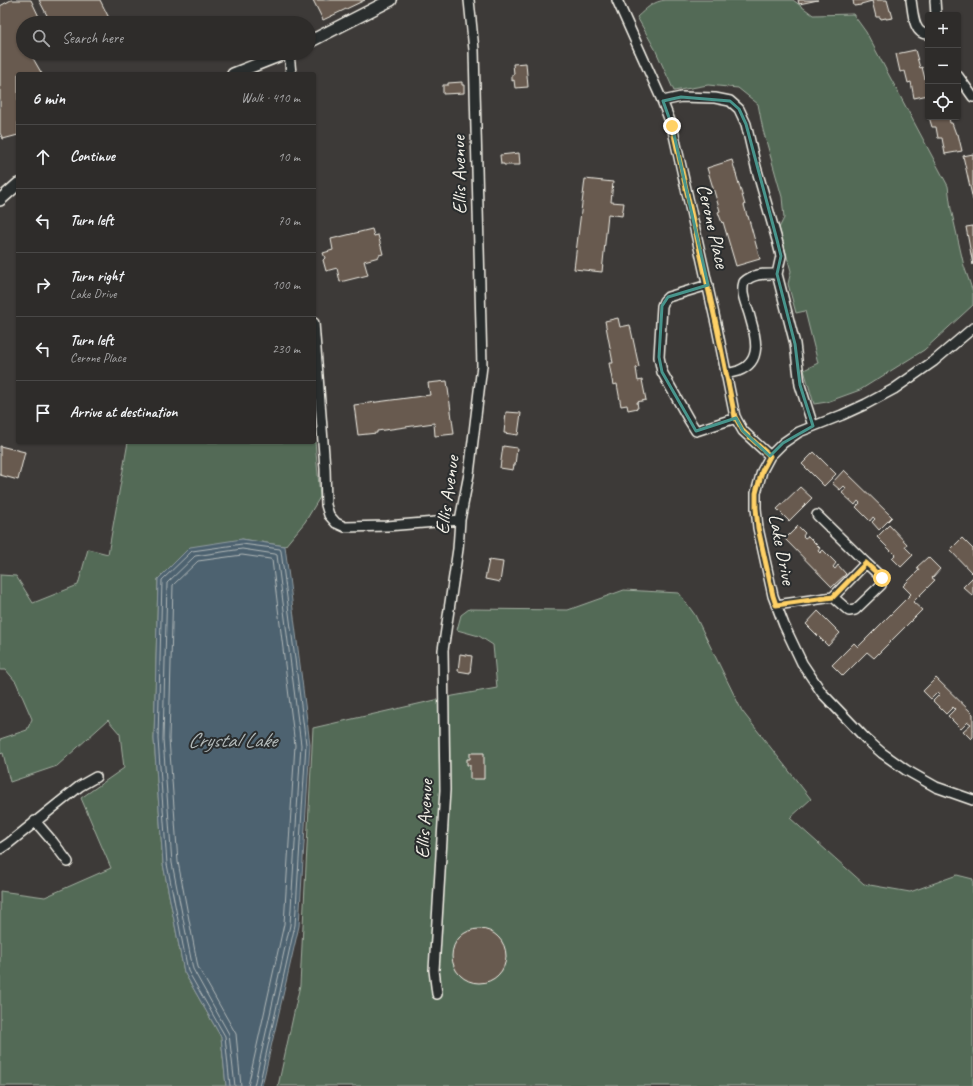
<!DOCTYPE html>
<html lang="en">
<head>
<meta charset="utf-8">
<style>
	body { margin:0; font-family:Caveat,sans-serif; background:#363432; color:#f1f3f6 }
	.controls { position:absolute; right:12px; top:12px; display:grid; overflow:hidden; border-radius:4px; box-shadow:0 1px 3px #0004 }
	.controls button { width:36px; height:36px; display:grid; place-items:center; padding:0; border:0; border-bottom:1px solid #494847; background:#2e2c2a; color:#f1f3f6; font:20px sans-serif }
	.stop { position:absolute; width:12px; height:12px; margin:-9px; border:3px solid #ffd166; border-radius:50%; background:#fff }
	.stop.end { background:#ffd166; border-color:#fff; box-shadow:0 1px 4px #0008 }
	.list { margin:0; padding:0; list-style:none }
	h2 { display:flex; justify-content:space-between; align-items:center; height:52px; margin:0; padding:0 16px; font-size:17px }
	h2 small { font-size:13px; font-weight:400; color:#a7a7a8 }
	.list li { display:grid; grid-template-columns:26px 1fr auto; gap:12px; align-items:center; box-sizing:border-box; height:64px; padding:0 16px; border-top:1px solid #494847 }
	.list b { display:block; font-size:15px; white-space:nowrap }
	.list p { margin:0; font-size:13px; white-space:nowrap; color:#a7a7a8 }
	.list em { font-size:13px; font-style:normal; color:#a7a7a8 }
	.icon { flex:none; width:22px; height:22px; fill:none; stroke:currentColor; stroke-width:2; stroke-linecap:round; stroke-linejoin:round }
	.map { position:relative; flex:none; width:973px; height:1086px; overflow:hidden }
	.search { position:absolute; background:#2e2c2a; box-shadow:0 1px 3px #0004; left:16px; top:16px; width:300px; height:44px; display:flex; align-items:center; gap:10px; box-sizing:border-box; padding:0 14px; border-radius:22px; color:#a7a7a8; font-size:15px }
	.panel { position:absolute; background:#2e2c2a; box-shadow:0 1px 3px #0004; left:16px; top:72px; width:300px; height:372px; border-radius:4px }
	.map>svg:first-child { display:block }
</style>
</head>
<body>
<div class="map">
<svg width="973" height="1086" viewBox="0 0 973 1086">
	<rect width="100%" height="100%" fill="#3d3a38"/>
	<filter id="ink" filterUnits="userSpaceOnUse"><feTurbulence type="fractalNoise" baseFrequency=".025" numOctaves="2"/><feDisplacementMap in="SourceGraphic" scale="8" xChannelSelector="R" yChannelSelector="G"/><feConvolveMatrix kernelMatrix="1 2 1 2 8 2 1 2 1" color-interpolation-filters="sRGB"/></filter>
	<g filter="url(#ink)">
		<path fill="#526a57" stroke="#a3aea0" d="M 666,0 L 793,0 L 813,15 L 853,14 L 866,32 L 948,186 L 951,209 L 964,266 L 973,292 L 973,305 L 924,350 L 860,390 L 827,402 L 814,404 L 804,370 L 818,363 L 805,311 L 796,313 L 788,284 L 791,271 L 779,228 L 784,218 L 782,197 L 763,130 L 758,104 L 738,88 L 708,85 L 674,91 L 655,49 L 637,17 C 646,9 653,1 666,0 Z
			M 314,430 L 320,497 L 305,522 L 285,546 L 242,539 L 158,579 L 154,739 L 163,864 L 184,972 L 221,1037 L 226,1086 L 0,1086 L 0,891 L 45,897 L 111,868 L 81,798 L 124,768 L 120,734 L 108,720 L 57,766 L 10,782 L 3,753 L 0,754 L 0,739 L 27,730 L 32,719 L 16,682 L 6,670 L 0,670 L 0,575 L 16,576 L 33,603 L 78,585 L 88,549 L 108,554 L 128,442 L 314,442 Z
			M 624,590 L 679,593 L 695,615 L 742,711 L 811,799 L 790,818 L 864,884 L 910,892 L 957,875 L 973,879 L 973,1086 L 278,1086 L 300,985 L 313,728 L 453,696 L 497,688 L 493,645 L 479,636 L 457,630 L 461,615 L 469,609 L 568,610 Z"/>
		<path fill="#4d6270" stroke="#909ba0" d="M 242,539 L 285,546 L 310,744 L 299,926 L 262,1086 L 226,1086 L 221,1037 L 184,972 L 163,864 L 154,739 L 158,579 L 190,547 Z"/>
		<g fill="none" stroke-linecap="round" stroke-linejoin="round">
			<path stroke="#b1b8b8" stroke-width="1" d="M 230,1086 L 225,1036 L 188,971 L 167,864 L 158,739 L 162,580 L 192,551 L 242,544 L 280,549 L 281,551 L 306,744 L 295,925 L 259,1086
				M 235,1086 L 229,1034 L 193,969 L 172,863 L 163,739 L 167,583 L 195,556 L 242,549 L 275,554 L 277,555 L 301,745 L 290,925 L 254,1086
				M 241,1086 L 236,1034 L 198,967 L 178,862 L 169,739 L 173,585 L 198,561 L 242,555 L 270,559 L 272,560 L 295,745 L 284,924 L 248,1086"/>
			<path stroke="#909ba0" stroke-width="3" d="M 33,57 L 37,53"/>
		</g>
		<path fill="#685a4f" stroke="#f4f1e8" d="M 11,0 L 31,0 L 42,23 L 23,23 L 23,53 L 30,53 L 42,74 L 18,74 L 18,135 L 3,139 L 0,133 L 0,6 Z
			M 39,0 L 100,0 L 109,18 L 100,23 L 51,23 Z
			M 313,0 L 365,0 L 323,20 Z
			M 798,0 L 818,0 L 799,4 Z
			M 853,0 L 887,0 L 890,11 L 891,11 L 893,18 L 886,19 L 886,18 L 881,19 L 880,17 L 876,17 L 872,1 L 861,4 L 861,5 L 854,6 Z
			M 915,50 L 920,68 L 922,67 L 925,79 L 928,78 L 928,95 L 914,98 L 911,82 L 908,83 L 905,71 L 900,72 L 896,54 Z
			M 526,63 L 528,87 L 515,88 L 514,80 L 512,81 L 512,75 L 514,74 L 513,64 Z
			M 462,82 L 462,85 L 464,85 L 464,93 L 443,94 L 443,85 L 448,85 L 448,83 Z
			M 929,117 L 949,117 L 950,123 L 952,123 L 956,134 L 958,134 L 962,151 L 945,154 L 942,138 L 938,138 L 936,127 L 932,127 Z
			M 519,153 L 520,165 L 504,165 L 504,164 L 501,164 L 500,155 Z
			M 973,154 L 973,200 L 963,156 Z
			M 732,160 L 745,205 L 744,205 L 747,216 L 748,216 L 760,259 L 736,266 L 723,222 L 722,223 L 718,212 L 720,211 L 707,168 Z
			M 585,179 L 613,182 L 611,202 L 624,203 L 622,216 L 608,214 L 602,272 L 574,269 Z
			M 973,226 L 973,265 L 966,227 Z
			M 372,229 L 374,236 L 378,235 L 383,254 L 379,255 L 379,257 L 364,261 L 368,275 L 340,282 L 337,268 L 326,271 L 323,260 L 325,258 L 323,253 L 333,250 L 331,239 Z
			M 618,318 L 620,327 L 630,325 L 639,367 L 636,368 L 638,381 L 642,380 L 646,400 L 637,402 L 638,408 L 628,410 L 627,405 L 621,406 L 617,384 L 613,385 L 609,363 L 613,363 L 605,321 Z
			M 447,381 L 454,434 L 435,436 L 434,423 L 377,431 L 377,433 L 358,435 L 354,405 L 430,395 L 428,383 Z
			M 506,412 L 521,413 L 518,435 L 504,433 Z
			M 0,446 L 25,452 L 18,480 L 0,475 Z
			M 503,446 L 517,448 L 515,465 L 514,465 L 513,470 L 500,468 Z
			M 814,452 L 836,474 L 824,486 L 802,464 Z
			M 844,470 L 892,517 L 879,530 L 872,522 L 875,519 L 873,517 L 870,521 L 856,507 L 860,503 L 858,501 L 855,505 L 842,493 L 846,488 L 844,486 L 840,490 L 832,483 Z
			M 800,487 L 812,498 L 789,521 L 777,509 Z
			M 889,525 L 907,544 L 905,547 L 913,555 L 901,567 L 892,558 L 895,555 L 877,537 Z
			M 798,526 L 805,533 L 803,536 L 805,538 L 808,536 L 820,548 L 818,551 L 820,553 L 823,550 L 836,563 L 833,567 L 835,569 L 838,565 L 846,574 L 832,587 L 785,539 Z
			M 962,538 L 973,549 L 973,572 L 972,573 L 950,550 Z
			M 928,557 L 940,569 L 932,578 L 935,580 L 913,602 L 922,610 L 874,658 L 867,652 L 843,676 L 832,665 L 854,643 L 858,647 L 911,594 L 903,586 L 919,570 L 917,567 Z
			M 489,560 L 503,562 L 500,582 L 485,579 Z
			M 973,577 L 973,596 L 963,587 Z
			M 818,611 L 840,633 L 828,646 L 806,624 Z
			M 460,654 L 472,656 L 470,673 L 458,671 Z
			M 936,678 L 973,714 L 973,737 L 971,739 L 963,731 L 971,724 L 968,722 L 961,729 L 948,716 L 955,709 L 953,707 L 946,714 L 933,701 L 940,694 L 938,692 L 931,699 L 923,691 Z
			M 470,753 L 484,753 L 484,779 L 470,779 L 470,765 L 467,765 L 467,759 L 470,759 Z
			M452 956a27 27 0 1 1 54 0a27 27 0 1 1-54 0Z"/>
		<g fill="none" stroke-linecap="round" stroke-linejoin="round">
			<g stroke="#f4f1e8" stroke-width="12">
				<path id="minor" d="M 617,0 L 661,98 L 672,126 L 717,328 L 735,417 L 743,431 L 770,456
					M 911,0 C 913,11 913,35 928,34
					M 935,0 L 936,15
					M 289,53 L 291,74
					M 958,76 L 973,97
					M 663,101 L 681,97 L 715,98 L 730,101 L 739,109 L 746,124 L 756,167 L 777,240 L 781,256 L 777,274 L 795,344 L 800,385 L 813,426
					M 708,285 L 668,297 L 664,301 L 662,306 L 659,357 L 662,372 L 689,420 L 696,431 L 736,418
					M 314,323 L 325,468 L 326,505 L 329,515 L 336,523 L 345,527 L 387,526 L 460,520
					M 973,328 L 934,361 L 894,389 L 866,404 L 842,415 L 799,432 L 783,443 L 770,456 L 762,471 L 756,493 L 756,508 L 758,528 L 773,596 L 784,625 L 802,663 L 822,693 L 866,739 L 882,753 L 906,770 L 936,787 L 973,800
					M 726,374 C 730,373 734,372 738,371 C 763,362 756,337 750,317 C 747,305 740,294 744,282 C 754,273 765,274 777,274
					M 833,597 L 849,611 L 855,610 L 881,585 L 882,578 L 866,563
					M 776,605 L 833,597 L 866,563 L 817,515
					M 35,821 L 53,842 L 68,862
					M 0,849 L 9,843 L 80,786 L 96,777
					M 437,994 L 434,970 L 445,790 L 443,650 L 458,549 L 460,520 L 469,474 L 482,366 L 474,50 L 469,0"/>
			</g>
			<g stroke="#f4f1e8" stroke-width="14">
				<path id="tertiary" d="M 309,42 L 391,0
					M 233,74 L 286,53
					M 0,200 L 18,184"/>
			</g>
			<use href="#minor" stroke="#2a2d2e" stroke-width="9"/>
			<use href="#tertiary" stroke="#2a2d2e" stroke-width="11"/>
		</g>
	</g>
	<g fill="none" stroke-linecap="round" stroke-linejoin="round" filter="url(#ink)">
		<path stroke="#ffd166" stroke-width="5" d="M 672,126 L 717,328 L 735,417 L 743,431 L 770,456 L 762,471 L 756,493 L 756,508 L 758,528 L 773,596 L 776,605 L 833,597 L 866,563 L 882,578"/>
	</g>
	<path fill="none" stroke="#48958c" stroke-width="3" stroke-linejoin="round" d="M 681,97 L 730,101 L 739,109 L 746,124 L 777,240 L 781,256 L 777,274 L 795,344 L 800,385 L 813,426 L 783,443 L 770,456 L 743,431 L 736,418 L 696,431 L 662,372 L 659,357 L 662,306 L 668,297 L 708,285 L 672,126 L 663,101 Z"/>
	<g text-anchor="middle" dominant-baseline="central" stroke-width="4" stroke-linejoin="round" paint-order="stroke">
		<g font-size="20" fill="#f4f1e8" stroke="#2a2d2e">
			<text transform="translate(459 175) rotate(-91)">Ellis Avenue</text>
			<text transform="translate(713 226) rotate(77)">Cerone Place</text>
			<text transform="translate(447 495) rotate(-82)">Ellis Avenue</text>
			<text transform="translate(782 549) rotate(79)">Lake Drive</text>
			<text transform="translate(424 819) rotate(-87)">Ellis Avenue</text>
		</g>
		<g font-size="21" font-style="italic" fill="#b1b8b8" stroke="#2a2d2e">
			<text x="232" y="740">Crystal Lake</text>
		</g>
	</g>
</svg>
<div class="controls">
<button>+</button>
<button>−</button>
<button><svg class="icon" aria-label="locate" viewBox="0 0 24 24"><circle cx="12" cy="12" r="6"/><path d="M12 2v4M12 18v4M2 12h4M18 12h4"/></svg></button>
</div>
<div class="stop" style="left:882px;top:578px"></div>
<div class="stop end" style="left:672px;top:126px"></div>
<div class="search"><svg class="icon" aria-label="search" viewBox="0 0 24 24"><circle cx="10" cy="10" r="6"/><path d="M15 15l6 6"/></svg>Search here</div>
<section class="panel">
<h2>6 min<small>Walk · 410 m</small></h2>
<ul class="list">
<li><svg class="icon" aria-label="ahead" viewBox="0 0 24 24"><path d="M12 20V5M6 11l6-6 6 6"/></svg><div><b>Continue</b></div><em>10 m</em></li>
<li><svg class="icon" aria-label="left" viewBox="0 0 24 24"><path d="M17 20v-9H6M10 6l-5 5 5 5"/></svg><div><b>Turn left</b></div><em>70 m</em></li>
<li><svg class="icon" aria-label="right" viewBox="0 0 24 24"><path d="M7 20v-9h11M14 6l5 5-5 5"/></svg><div><b>Turn right</b><p>Lake Drive</p></div><em>100 m</em></li>
<li><svg class="icon" aria-label="left" viewBox="0 0 24 24"><path d="M17 20v-9H6M10 6l-5 5 5 5"/></svg><div><b>Turn left</b><p>Cerone Place</p></div><em>230 m</em></li>
<li><svg class="icon" aria-label="arrive" viewBox="0 0 24 24"><path d="M6 21V4h12l-3 4 3 4H6"/></svg><div><b>Arrive at destination</b></div></li>
</ul>
</section>
</div>
</body>
</html>
